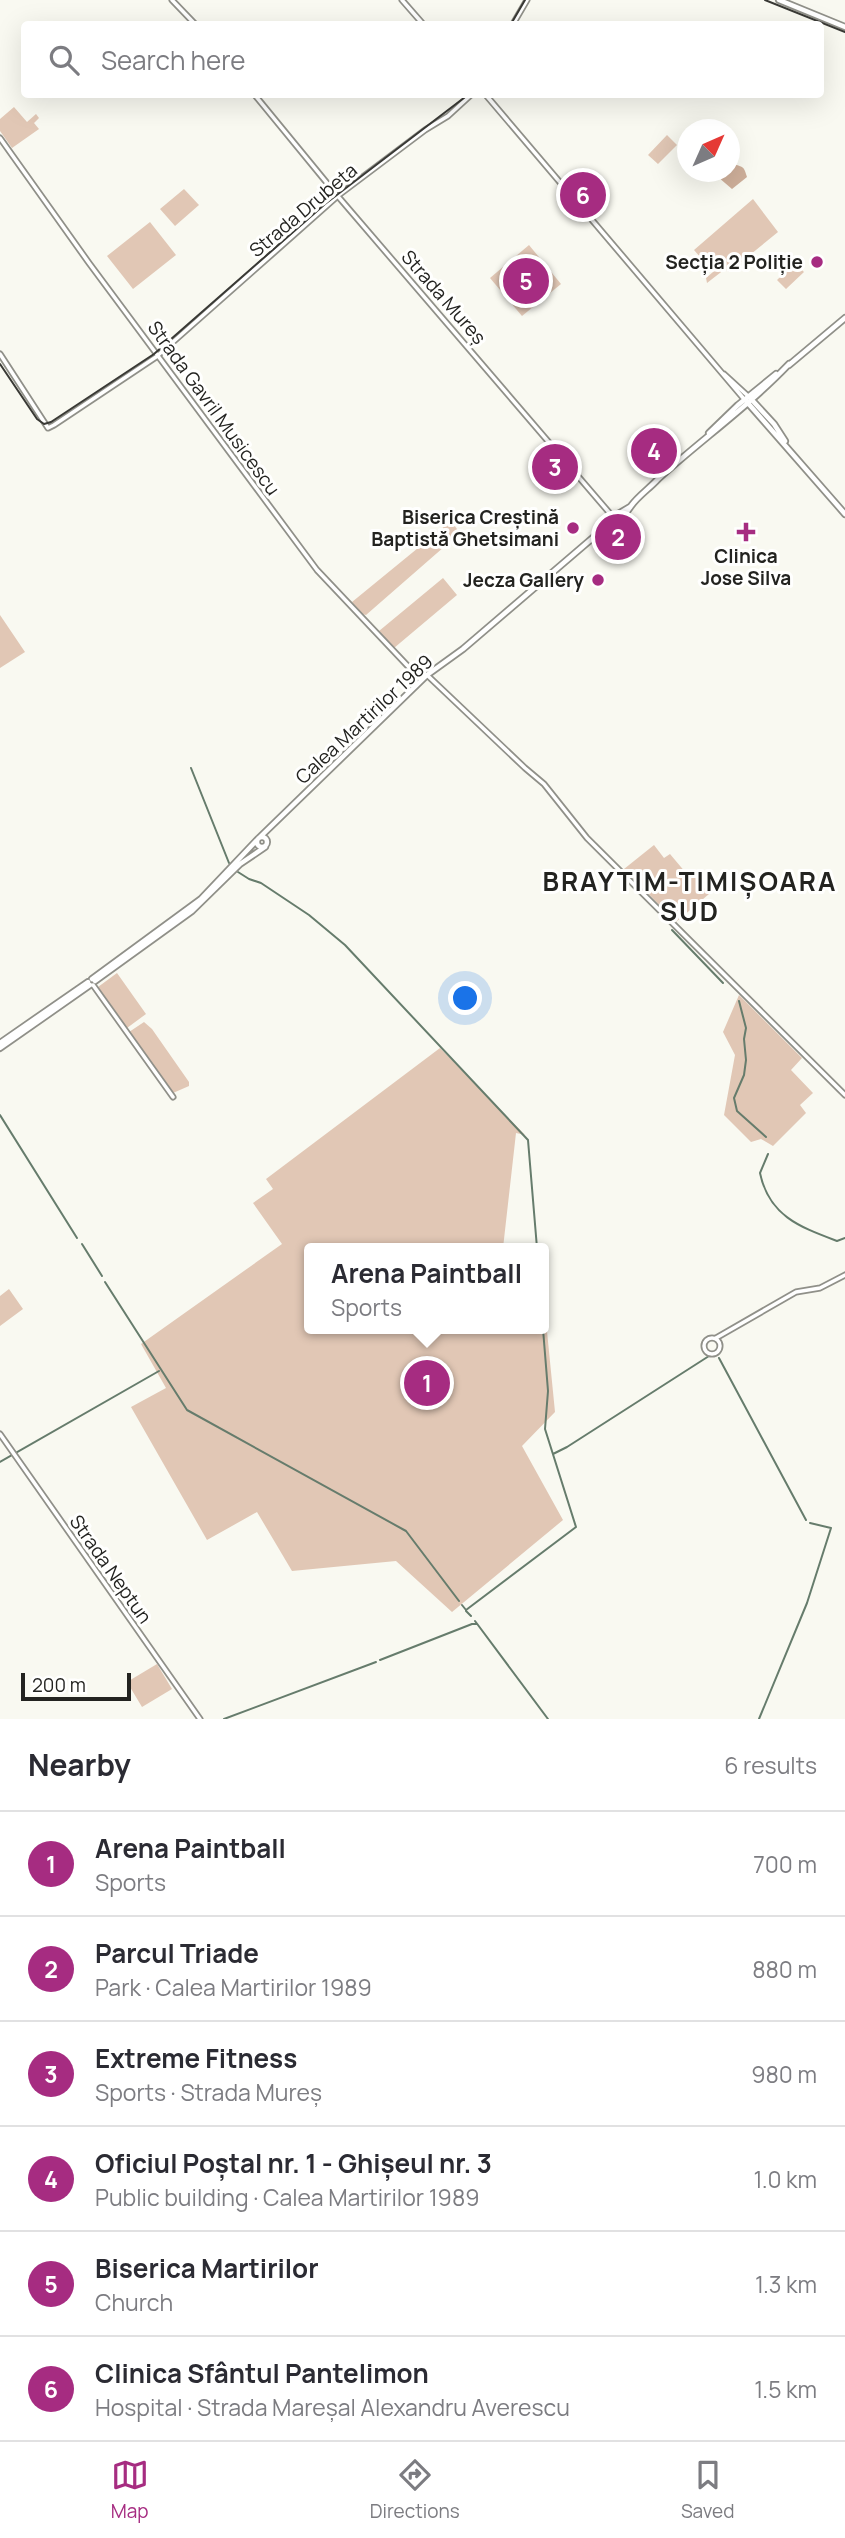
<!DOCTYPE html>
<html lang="en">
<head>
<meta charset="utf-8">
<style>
	body { margin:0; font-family:Manrope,sans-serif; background:#f2f2f3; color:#2b2b33 }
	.compass { position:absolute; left:677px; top:119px; width:63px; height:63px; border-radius:50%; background:#fff; box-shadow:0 7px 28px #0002; rotate:45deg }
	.scale { position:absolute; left:21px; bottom:18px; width:110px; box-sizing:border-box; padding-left:7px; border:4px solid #232320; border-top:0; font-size:19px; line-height:24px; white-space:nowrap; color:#232320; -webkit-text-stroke:5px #fffffe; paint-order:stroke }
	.you { position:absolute; left:466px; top:999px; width:24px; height:24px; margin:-18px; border:5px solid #fff; border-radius:50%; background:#1a73e8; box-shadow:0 0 0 10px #1a73e833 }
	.badge { display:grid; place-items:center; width:46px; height:46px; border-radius:50%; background:#a62c81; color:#fff; font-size:23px; font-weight:700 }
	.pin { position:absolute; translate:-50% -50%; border:4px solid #fff; box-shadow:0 2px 7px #0006 }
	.popup { position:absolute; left:304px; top:1243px; width:245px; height:91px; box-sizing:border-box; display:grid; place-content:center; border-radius:7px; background:#fff; filter:drop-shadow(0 2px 5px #0005); font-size:23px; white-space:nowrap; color:#7c7c81 }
	.popup b { font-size:26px; color:#2b2b33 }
	.popup::after { content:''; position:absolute; left:50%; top:100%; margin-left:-14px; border:14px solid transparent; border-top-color:#fff }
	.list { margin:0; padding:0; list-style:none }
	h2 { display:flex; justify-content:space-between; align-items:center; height:91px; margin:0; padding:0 28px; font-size:30px }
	h2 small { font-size:23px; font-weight:400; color:#7c7c81 }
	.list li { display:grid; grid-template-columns:46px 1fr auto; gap:21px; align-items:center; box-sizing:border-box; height:105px; padding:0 28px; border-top:2px solid #e1e1e2 }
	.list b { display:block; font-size:26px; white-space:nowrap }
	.list p { margin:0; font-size:23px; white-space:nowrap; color:#7c7c81 }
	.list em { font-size:23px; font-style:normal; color:#7c7c81 }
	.icon { flex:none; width:38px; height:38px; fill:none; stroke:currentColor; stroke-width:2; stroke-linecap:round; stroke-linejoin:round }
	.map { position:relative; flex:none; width:845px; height:1719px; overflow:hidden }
	.search { position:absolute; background:#fff; box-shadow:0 7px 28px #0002; left:21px; right:21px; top:21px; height:77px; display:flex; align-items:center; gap:18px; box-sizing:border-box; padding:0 24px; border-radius:7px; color:#7c7c81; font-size:26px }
	.sheet { height:721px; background:#fff }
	nav { display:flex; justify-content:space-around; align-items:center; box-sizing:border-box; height:98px; border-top:2px solid #e1e1e2; background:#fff; font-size:19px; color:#7c7c81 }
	nav a { display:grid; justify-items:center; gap:4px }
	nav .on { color:#a62c81 }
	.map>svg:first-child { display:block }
</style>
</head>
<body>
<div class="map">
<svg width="845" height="1719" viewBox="0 0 845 1719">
	<rect width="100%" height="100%" fill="#f9f9f1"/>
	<path fill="#e1c7b5" d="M 14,107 L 27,122 L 36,114 L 39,118 L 34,123 L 39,129 L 12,148 L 0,131 L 0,119 Z
		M 667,135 L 677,145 L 658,164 L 648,155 Z
		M 184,189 L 199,205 L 175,226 L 160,209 Z
		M 753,199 L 778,232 L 729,272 L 725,269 L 707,283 L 706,278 L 713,272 L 694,250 Z
		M 150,222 L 176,255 L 133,289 L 107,256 Z
		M 529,245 L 561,284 L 522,316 L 490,278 Z
		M 795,263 L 804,272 L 786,289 L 777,280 Z
		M 451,521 L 460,533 L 366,615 L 362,614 L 352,602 Z
		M 618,527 L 622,528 L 641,548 L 639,551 C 619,557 609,564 594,546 Z
		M 443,578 L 457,595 L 394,648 L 379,631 Z
		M 0,615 L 25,652 L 0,668 Z
		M 654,845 L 664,858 L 670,854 L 686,873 L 686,877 L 690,879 L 694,876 L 709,894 L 676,922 L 624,869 Z
		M 117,973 L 146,1014 L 127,1028 L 98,987 Z
		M 739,995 L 802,1058 L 791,1070 L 813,1093 L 800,1105 L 806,1113 L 773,1146 L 761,1139 L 751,1142 L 724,1115 L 735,1055 L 723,1032 Z
		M 144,1022 L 152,1029 L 189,1082 L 189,1086 L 173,1093 L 129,1032 Z
		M 440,1048 L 525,1135 L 516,1133 L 503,1248 L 310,1248 L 310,1329 L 544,1329 L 544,1301 L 555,1412 L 522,1446 L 563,1520 L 452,1612 L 396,1561 L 292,1571 L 257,1512 L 207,1540 L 131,1407 L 166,1388 L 141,1344 L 282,1244 L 253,1203 L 273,1189 L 266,1179 Z
		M 9,1289 L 23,1309 L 0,1326 L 0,1296 Z
		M 157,1664 L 172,1689 L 142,1707 L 127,1682 Z"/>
	<path fill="#cdae99" d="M 730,161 L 733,164 C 743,167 744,166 747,177 L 732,189 L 718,177 L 717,174 L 730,172 Z"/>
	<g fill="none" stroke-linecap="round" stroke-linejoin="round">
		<path stroke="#667c6c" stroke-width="2" d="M 191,768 L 229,863
			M 238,872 L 249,879 L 261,883 L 309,915 L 345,945 L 528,1140 L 537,1248
			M 672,930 L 723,983
			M 739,1001 L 746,1028 L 744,1039 L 746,1060 L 744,1075 L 734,1098 L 737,1111 L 766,1137
			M 0,1115 L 77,1238
			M 768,1154 L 760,1173 C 769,1216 800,1227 837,1241 L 845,1238
			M 82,1244 L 102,1276
			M 105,1282 L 187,1410 L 406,1531 L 459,1601
			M 719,1358 L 806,1520
			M 553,1454 L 567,1447 L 709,1356
			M 0,1462 L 159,1371
			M 462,1605 L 466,1610 L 576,1527 L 545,1429 L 548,1391 L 543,1329
			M 466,1611 L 471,1616
			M 475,1621 L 548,1719
			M 380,1660 L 472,1624 L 477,1624
			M 224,1719 L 376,1662
			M 759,1719 L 807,1603 L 831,1528 L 810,1523"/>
		<g stroke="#909089" stroke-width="7">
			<path id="tertiary" d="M 172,0 L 195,24
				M 402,0 L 423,24
				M 513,24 L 527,0
				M 254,94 L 336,194 L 613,517
				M 485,94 L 744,399
				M 0,138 L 89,263 L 317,570 L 421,680
				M 0,354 L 48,428 L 54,425 L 156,357 L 340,194 L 425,130 L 448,116 L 472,94
				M 724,374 L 748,396
				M 427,675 L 525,768 L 544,784 L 587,838 L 845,1095
				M 93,985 L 173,1097
				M704 1346a8 8 0 1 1 16 0a8 8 0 1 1-16 0Z
				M 716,1338 L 796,1292 L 820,1288 L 845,1275
				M 0,1434 L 200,1719"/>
		</g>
		<g stroke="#909089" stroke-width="8">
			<path id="secondary" d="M 789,365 L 845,318
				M 751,399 L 774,424 L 785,441
				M 747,402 L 845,514
				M 709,433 L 738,405 L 776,374
				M 603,530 C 616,526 624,516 631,506 C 638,496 650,488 658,479 C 701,440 749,406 789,364
				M257 842a5 5 0 1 1 10 0a5 5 0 1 1-10 0Z
				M 259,838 L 427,675 L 463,649 L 602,530 L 613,517 L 630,507
				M 92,979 L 201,899 L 258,839
				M 95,981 L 192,911 L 240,864 L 265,847
				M 0,1043 L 88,982
				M 0,1048 L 90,985"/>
		</g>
		<g stroke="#909089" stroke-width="8">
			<path id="primary" d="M 779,0 L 845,27"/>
		</g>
		<use href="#tertiary" stroke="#fff" stroke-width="3.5"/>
		<use href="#secondary" stroke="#fff" stroke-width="4.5"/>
		<use href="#primary" stroke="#fff" stroke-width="4.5"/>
		<path stroke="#393935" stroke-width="2" d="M 765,0 L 845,32
			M 511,24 L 525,0
			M 0,364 L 37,419 L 44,424 L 51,422 L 154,354 L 325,204 L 469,94"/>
	</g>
	<g fill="#a62c81" stroke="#fffffe" stroke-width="2.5">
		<circle cx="817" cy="262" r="7"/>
		<circle cx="573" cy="528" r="7"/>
		<path d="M742.5 521.5h7v7h7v7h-7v7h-7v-7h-7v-7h7z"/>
		<circle cx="598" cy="580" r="7"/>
	</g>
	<g text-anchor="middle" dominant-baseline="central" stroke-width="6" stroke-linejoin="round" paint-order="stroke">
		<g font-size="19" fill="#232320" stroke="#fffffe">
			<text transform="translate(303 210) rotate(-40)">Strada Drubeta</text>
			<text transform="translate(444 297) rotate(49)">Strada Mureș</text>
			<text transform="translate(214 408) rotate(54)">Strada Gavril Musicescu</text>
			<text transform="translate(364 719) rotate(-43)">Calea Martirilor 1989</text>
			<text transform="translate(111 1569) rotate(55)">Strada Neptun</text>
		</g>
		<g font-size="19" font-weight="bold" fill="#232320" stroke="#fffffe" text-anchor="end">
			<text x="803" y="262">Secția 2 Poliție</text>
			<text x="559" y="517">Biserica Creștină<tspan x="559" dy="22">Baptistă Ghetsimani</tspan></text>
			<text x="746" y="556" text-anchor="middle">Clinica<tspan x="746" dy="22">Jose Silva</tspan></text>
			<text x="584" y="580">Jecza Gallery</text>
		</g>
		<g font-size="26" font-weight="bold" letter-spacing="2" fill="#232320" stroke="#fffffe">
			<text x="690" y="881">BRAYTIM-TIMIȘOARA<tspan x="690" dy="30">SUD</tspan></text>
		</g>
	</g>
</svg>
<svg class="compass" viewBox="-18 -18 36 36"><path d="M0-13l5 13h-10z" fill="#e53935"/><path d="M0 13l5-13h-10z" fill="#7c7c81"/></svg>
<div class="scale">200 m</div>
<div class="you"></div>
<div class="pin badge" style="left:427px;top:1383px">1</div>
<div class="popup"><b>Arena Paintball</b>Sports</div>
<div class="pin badge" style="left:618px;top:537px">2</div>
<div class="pin badge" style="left:555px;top:467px">3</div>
<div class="pin badge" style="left:654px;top:451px">4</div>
<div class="pin badge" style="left:526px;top:281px">5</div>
<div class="pin badge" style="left:583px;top:195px">6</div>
<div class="search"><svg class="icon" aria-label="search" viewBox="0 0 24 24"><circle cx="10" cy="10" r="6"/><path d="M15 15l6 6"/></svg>Search here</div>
</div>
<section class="sheet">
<h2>Nearby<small>6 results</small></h2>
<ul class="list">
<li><span class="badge">1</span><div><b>Arena Paintball</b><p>Sports</p></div><em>700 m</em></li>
<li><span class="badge">2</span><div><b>Parcul Triade</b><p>Park · Calea Martirilor 1989</p></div><em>880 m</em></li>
<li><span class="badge">3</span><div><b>Extreme Fitness</b><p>Sports · Strada Mureș</p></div><em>980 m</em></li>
<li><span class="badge">4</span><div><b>Oficiul Poștal nr. 1 - Ghișeul nr. 3</b><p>Public building · Calea Martirilor 1989</p></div><em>1.0 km</em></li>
<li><span class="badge">5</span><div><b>Biserica Martirilor</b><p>Church</p></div><em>1.3 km</em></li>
<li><span class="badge">6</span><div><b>Clinica Sfântul Pantelimon</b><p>Hospital · Strada Mareșal Alexandru Averescu</p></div><em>1.5 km</em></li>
</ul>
</section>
<nav>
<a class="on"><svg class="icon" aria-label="map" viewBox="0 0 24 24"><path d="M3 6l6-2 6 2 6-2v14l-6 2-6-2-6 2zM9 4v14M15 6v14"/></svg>Map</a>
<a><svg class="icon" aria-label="directions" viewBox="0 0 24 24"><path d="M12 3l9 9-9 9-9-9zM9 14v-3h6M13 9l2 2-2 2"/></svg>Directions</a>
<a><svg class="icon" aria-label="saved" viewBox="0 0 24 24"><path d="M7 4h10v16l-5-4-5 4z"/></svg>Saved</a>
</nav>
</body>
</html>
